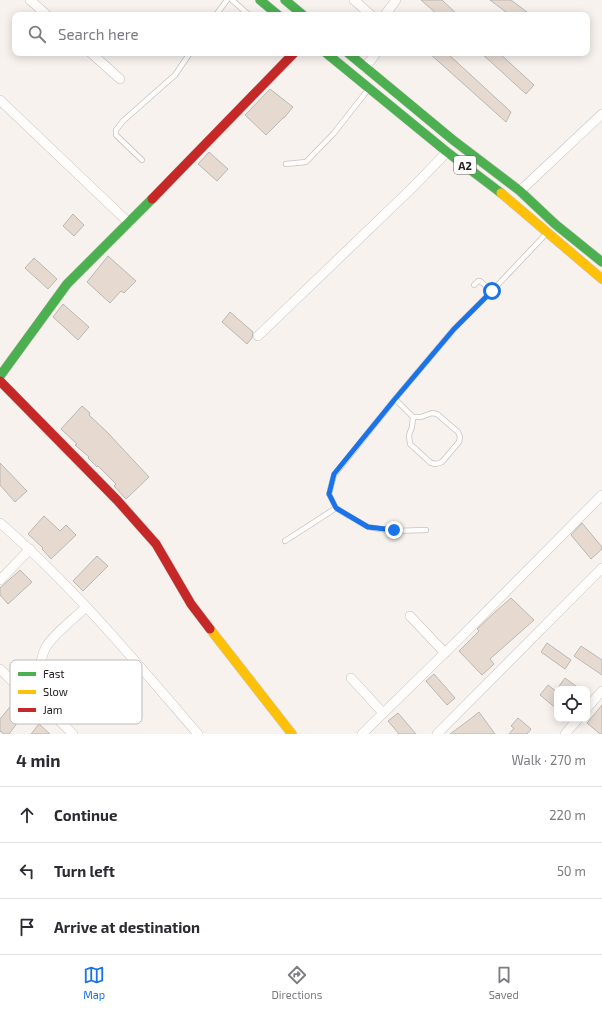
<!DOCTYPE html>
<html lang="en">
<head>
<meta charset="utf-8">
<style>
	body { margin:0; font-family:"Exo 2",sans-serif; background:#f7f7f7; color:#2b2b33 }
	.controls { position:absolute; right:12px; bottom:12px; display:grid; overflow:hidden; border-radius:8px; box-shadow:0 2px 10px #0003 }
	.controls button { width:36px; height:36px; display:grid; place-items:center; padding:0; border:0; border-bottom:1px solid #e1e1e2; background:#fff; color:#2b2b33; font:20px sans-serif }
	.stop { position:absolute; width:12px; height:12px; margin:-9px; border:3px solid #1a73e8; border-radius:50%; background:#fff }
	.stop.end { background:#1a73e8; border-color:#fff; box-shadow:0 1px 4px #0008 }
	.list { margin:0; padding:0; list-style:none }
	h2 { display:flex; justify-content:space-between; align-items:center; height:52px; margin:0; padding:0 16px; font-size:17px }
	h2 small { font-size:13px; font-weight:400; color:#7c7c81 }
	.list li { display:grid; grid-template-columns:26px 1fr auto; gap:12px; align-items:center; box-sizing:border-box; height:56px; padding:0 16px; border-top:1px solid #e1e1e2 }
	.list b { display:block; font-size:15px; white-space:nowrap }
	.list em { font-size:13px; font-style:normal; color:#7c7c81 }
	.icon { flex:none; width:22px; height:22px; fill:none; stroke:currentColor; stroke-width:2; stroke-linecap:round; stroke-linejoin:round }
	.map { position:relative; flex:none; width:602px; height:734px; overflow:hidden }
	.search { position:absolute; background:#fff; box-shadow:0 2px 10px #0003; left:12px; right:12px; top:12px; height:44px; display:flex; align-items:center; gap:10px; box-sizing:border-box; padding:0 14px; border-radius:8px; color:#7c7c81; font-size:15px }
	.sheet { height:220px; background:#fff }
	nav { display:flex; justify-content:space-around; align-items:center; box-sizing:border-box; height:56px; border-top:1px solid #e1e1e2; background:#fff; font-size:11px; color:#7c7c81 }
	nav a { display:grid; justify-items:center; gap:2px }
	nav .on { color:#1a73e8 }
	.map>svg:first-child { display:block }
</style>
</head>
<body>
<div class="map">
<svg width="602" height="734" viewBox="0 0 602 734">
	<rect width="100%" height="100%" fill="#f7f2ee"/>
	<path fill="#e6dad0" stroke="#bab7b4" d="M 421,0 L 442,0 L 458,15 L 438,15 Z
		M 490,0 L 511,0 L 531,15 L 510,15 Z
		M 429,53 L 447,53 L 511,112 L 506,122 Z
		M 481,53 L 499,53 L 534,85 L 526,94 Z
		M 270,89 L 293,107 L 284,118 L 283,118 L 266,135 L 245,115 Z
		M 209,152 L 228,169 L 217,181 L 198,164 Z
		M 73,214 L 84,225 L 74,236 L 63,226 Z
		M 108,256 L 136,281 L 124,293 L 121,291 L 110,303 L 87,282 Z
		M 34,258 L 57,279 L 48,289 L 25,268 Z
		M 63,304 L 89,327 L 78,340 L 53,317 Z
		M 230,312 L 253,332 L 252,338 L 247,344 L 222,322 Z
		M 82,406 L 90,413 L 89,415 L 107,432 L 149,477 L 126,499 L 114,486 L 116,484 L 98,466 L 97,467 L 88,458 L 89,457 L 75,445 L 77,444 L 61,429 Z
		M 0,463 L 27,491 L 15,502 L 0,485 Z
		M 44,516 L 60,531 L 66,525 L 76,535 L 51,559 L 42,549 L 43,548 L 28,534 Z
		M 582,523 L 602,547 L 602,549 L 591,559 L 571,535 Z
		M 97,556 L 108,566 L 83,591 L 73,581 Z
		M 20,570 L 32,582 L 8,604 L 0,595 L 0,588 Z
		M 511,598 L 534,620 L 490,659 L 494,664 L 482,675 L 459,651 L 479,631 L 477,629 L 495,612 Z
		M 547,643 L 571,660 L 565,669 L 541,652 Z
		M 581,646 L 602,660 L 602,675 L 574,656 Z
		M 434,674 L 455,698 L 447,705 L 426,681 Z
		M 565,678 L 580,689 L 557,689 Z
		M 548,685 L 557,692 L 557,709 L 540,695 Z
		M 14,702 L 26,711 L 9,734 L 4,734 L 0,731 L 0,719 Z
		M 602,705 L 602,734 L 600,734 L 587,723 Z
		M 479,712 L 495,734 L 450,734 L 469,720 Z
		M 398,713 L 416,734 L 399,734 L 388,721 Z
		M 518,718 L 531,729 L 527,734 L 509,734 L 514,728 L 511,726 Z
		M 39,724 L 50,734 L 31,734 Z"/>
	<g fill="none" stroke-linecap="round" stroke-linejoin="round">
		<g stroke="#c7c3bf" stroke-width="6">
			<path id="lane" d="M 232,0 L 249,15
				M 216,15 L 227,0
				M 142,160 L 116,135 L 116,130 L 123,121 L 175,75 L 190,53
				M 286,164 L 306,162 L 334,133 L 367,91
				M 474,285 L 478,281 L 480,281 L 492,291
				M 395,399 L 413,417 L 421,417 L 432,413 L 437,414 L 458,432 L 460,437 L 459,442 L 442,462 L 436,464 L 431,463 L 410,444 L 409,435 L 412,427 L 413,417
				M 426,530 L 394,531 L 368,527 L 349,516 L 336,508 L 329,494 L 334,475 L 395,399 L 454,329 L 492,291 L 544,236
				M 285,541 L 336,508"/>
		</g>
		<g stroke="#c7c3bf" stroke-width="10">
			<path id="street" d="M 30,0 L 47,15
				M 354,0 L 371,15
				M 385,15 L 396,0
				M 91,53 L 120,79
				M 365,68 L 376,53
				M 0,100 L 129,223
				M 520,191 L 602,114
				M 258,336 L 411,189 L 447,152
				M 0,523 C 73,586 135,661 198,734
				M 0,580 L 30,549
				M 410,616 L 445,653
				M 0,669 L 12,681 L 39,701 L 73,734
				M 351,678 L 383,713
				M 39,701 C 40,685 38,664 45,649 C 51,636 75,618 86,607
				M 587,708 L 602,691
				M 362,734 L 461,637 L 602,495
				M 437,734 L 602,568
				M 565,734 L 578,719"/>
		</g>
		<g stroke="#c7c3bf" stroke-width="10">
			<path id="fast" d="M 260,0 L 278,15
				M 285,0 L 303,15
				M 326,53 L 447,152 L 501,193
				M 348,53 L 453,140 L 520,191 L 555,224 L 602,262
				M 0,376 L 67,284 L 152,199"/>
		</g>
		<g stroke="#c7c3bf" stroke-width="10">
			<path id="slow" d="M 501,193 L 602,279
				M 210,629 L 292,734"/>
		</g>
		<g stroke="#c7c3bf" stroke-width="10">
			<path id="jam" d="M 152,199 L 294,53
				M 0,381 L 117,500 L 156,544 L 191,604 L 210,629"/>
		</g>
		<use href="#lane" stroke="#fefdfc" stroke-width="4.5"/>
		<use href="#street" stroke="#fefdfc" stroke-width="9"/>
		<use href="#fast" stroke="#4caf50" stroke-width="9"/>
		<use href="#slow" stroke="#ffc107" stroke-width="9"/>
		<use href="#jam" stroke="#c62828" stroke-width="9"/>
	</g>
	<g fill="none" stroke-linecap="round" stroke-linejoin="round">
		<path stroke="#1a73e8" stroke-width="5" d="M 394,530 L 368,527 L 336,508 L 329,494 L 334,474 L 395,399 L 454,329 L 492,291"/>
	</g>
	<g text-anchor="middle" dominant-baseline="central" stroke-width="3" stroke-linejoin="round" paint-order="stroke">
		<rect fill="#fff" stroke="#666362" stroke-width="1" x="454" y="156" width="22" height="18" rx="3"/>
		<g font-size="11" font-weight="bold" fill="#24201e">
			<text x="465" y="165">A2</text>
		</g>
	</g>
	<rect x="10" y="660" width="132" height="64" rx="6" fill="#fff" stroke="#bdbcbc" stroke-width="1"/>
	<rect x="18" y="672" width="18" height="4" fill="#4caf50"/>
	<rect x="18" y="690" width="18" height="4" fill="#ffc107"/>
	<rect x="18" y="708" width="18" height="4" fill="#c62828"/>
	<g font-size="11" fill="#24201e">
		<text x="43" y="678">Fast</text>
		<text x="43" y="696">Slow</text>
		<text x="43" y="714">Jam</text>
	</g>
</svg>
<div class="controls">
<button><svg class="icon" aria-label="locate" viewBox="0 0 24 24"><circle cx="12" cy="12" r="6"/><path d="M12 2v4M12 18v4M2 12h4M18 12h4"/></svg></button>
</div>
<div class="stop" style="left:492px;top:291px"></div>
<div class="stop end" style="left:394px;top:530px"></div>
<div class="search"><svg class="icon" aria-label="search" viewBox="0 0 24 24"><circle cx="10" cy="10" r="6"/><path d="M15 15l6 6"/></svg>Search here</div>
</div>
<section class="sheet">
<h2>4 min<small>Walk · 270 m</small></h2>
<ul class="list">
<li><svg class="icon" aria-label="ahead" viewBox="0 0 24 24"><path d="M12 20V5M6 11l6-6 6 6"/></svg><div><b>Continue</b></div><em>220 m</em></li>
<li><svg class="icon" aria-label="left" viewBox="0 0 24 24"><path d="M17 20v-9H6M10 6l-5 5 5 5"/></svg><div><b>Turn left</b></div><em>50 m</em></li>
<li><svg class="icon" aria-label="arrive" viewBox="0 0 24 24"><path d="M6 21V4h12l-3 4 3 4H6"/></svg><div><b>Arrive at destination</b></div></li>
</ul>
</section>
<nav>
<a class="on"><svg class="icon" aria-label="map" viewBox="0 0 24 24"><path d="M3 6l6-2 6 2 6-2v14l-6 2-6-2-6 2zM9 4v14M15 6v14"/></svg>Map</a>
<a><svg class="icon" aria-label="directions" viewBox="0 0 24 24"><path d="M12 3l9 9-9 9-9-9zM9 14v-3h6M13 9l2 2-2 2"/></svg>Directions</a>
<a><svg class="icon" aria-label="saved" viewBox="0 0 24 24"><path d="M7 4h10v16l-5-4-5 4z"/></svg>Saved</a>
</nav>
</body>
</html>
